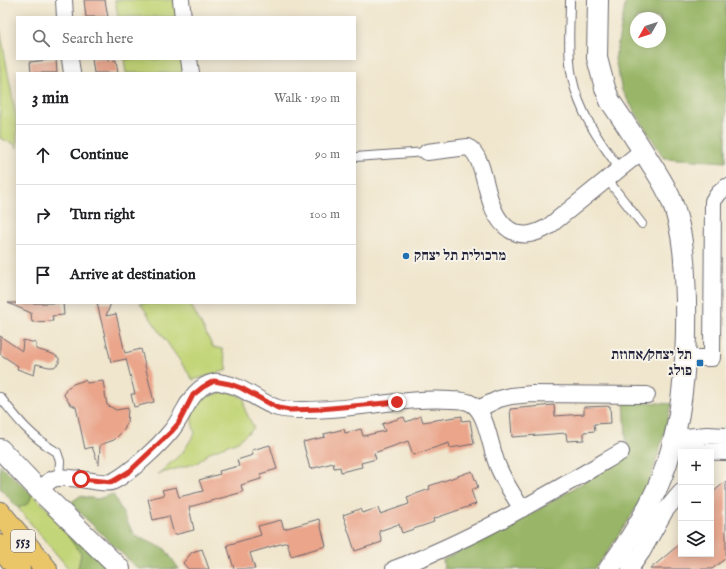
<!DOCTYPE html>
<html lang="en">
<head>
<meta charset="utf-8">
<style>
	body { margin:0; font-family:"IM FELL English","Frank Ruhl Libre",serif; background:#f6f6f6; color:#202124 }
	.controls { position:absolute; right:12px; bottom:12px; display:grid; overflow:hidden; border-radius:0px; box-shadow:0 2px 10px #0003 }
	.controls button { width:36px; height:36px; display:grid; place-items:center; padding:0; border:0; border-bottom:1px solid #e0e0e0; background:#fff; color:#202124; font:20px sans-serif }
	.compass { position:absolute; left:630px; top:12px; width:36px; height:36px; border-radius:50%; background:#fff; box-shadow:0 2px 10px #0003; rotate:231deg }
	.stop { position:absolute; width:12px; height:12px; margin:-9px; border:3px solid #d93025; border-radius:50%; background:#fff }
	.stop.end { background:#d93025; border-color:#fff; box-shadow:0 1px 4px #0008 }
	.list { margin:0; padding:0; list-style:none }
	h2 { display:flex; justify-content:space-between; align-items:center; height:52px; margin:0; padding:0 16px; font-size:17px }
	h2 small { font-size:13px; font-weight:400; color:#757577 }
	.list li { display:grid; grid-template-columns:26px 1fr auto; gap:12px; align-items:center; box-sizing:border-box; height:60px; padding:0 16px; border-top:1px solid #e0e0e0 }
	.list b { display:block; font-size:15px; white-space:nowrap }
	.list em { font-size:13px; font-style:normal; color:#757577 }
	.icon { flex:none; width:22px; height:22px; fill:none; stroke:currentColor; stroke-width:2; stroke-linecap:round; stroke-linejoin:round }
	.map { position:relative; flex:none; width:726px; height:569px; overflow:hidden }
	.search { position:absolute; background:#fff; box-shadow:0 2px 10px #0003; left:16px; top:16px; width:340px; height:44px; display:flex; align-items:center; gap:10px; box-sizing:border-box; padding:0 14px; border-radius:0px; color:#757577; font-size:15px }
	.panel { position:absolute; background:#fff; box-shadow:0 2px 10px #0003; left:16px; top:72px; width:340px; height:232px; border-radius:0px }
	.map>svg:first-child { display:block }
</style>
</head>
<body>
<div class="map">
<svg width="726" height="569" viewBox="0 0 726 569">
	<rect width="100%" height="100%" fill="#f7f3e8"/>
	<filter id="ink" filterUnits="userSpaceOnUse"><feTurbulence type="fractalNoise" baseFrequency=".025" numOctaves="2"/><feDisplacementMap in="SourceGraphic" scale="8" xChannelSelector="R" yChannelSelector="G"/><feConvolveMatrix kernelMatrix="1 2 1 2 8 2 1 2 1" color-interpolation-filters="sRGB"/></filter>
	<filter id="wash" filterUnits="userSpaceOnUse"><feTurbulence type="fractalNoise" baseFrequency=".012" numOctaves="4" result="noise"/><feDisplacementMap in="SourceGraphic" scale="16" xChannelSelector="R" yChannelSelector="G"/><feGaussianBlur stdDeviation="0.9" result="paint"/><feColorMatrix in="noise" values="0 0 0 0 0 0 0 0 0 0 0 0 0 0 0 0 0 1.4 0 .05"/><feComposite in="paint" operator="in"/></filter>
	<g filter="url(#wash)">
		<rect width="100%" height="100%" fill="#f0e6cd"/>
		<path fill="#c2d578" stroke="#727c5a" d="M 115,0 L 174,0 L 177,17 L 118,17 Z
			M 0,29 L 17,122 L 17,148 L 14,144 L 0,138 Z
			M 124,59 L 182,59 L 184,73 L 126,73 Z
			M 140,303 L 190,303 L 213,347 L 222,349 L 228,370 L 193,380 Z
			M 226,392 L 234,393 L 244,399 L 245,410 L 254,428 L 238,441 L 210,452 L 197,463 L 158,474 L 183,452 L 195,433 C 194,429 192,424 192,420 C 190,401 211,394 226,392 Z
			M 32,494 L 70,531 L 68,536 L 81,554 L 78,569 L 69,569 L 18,508 L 29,503 Z"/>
		<path fill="#99b668" stroke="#5e6c52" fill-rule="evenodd" d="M 626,0 L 726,0 L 726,162 L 664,158 L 622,91 L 615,59 ZM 636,18 L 660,18 L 660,42 L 636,42 Z
			M 624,400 L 671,404 L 666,427 L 649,485 L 630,518 L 606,554 L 594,569 L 444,569 L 443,560 L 531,514 L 627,456 Z
			M 0,465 L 32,494 L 29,503 L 18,508 L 0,488 Z
			M 113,494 L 134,535 L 165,549 L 179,569 L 138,569 L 70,503 L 80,496 L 97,499 Z
			M 70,531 L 112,569 L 78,569 L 81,554 L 68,536 Z"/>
		<g id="blocks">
			<path fill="#eaa58b" d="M 84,0 L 105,0 L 108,17 L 86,17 Z
				M 56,59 L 57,73 L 31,73 L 30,62 Z
				M 92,59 L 108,59 L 108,61 L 116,60 L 118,73 L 94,73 Z
				M 8,303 L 63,303 L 64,315 L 52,316 L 53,321 L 32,322 L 31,313 Z
				M 97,303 L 111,303 L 106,316 L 116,314 L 125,353 L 141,349 L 154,402 L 134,407 L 131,394 L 135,394 L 126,359 L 111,362 Z
				M 0,336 L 22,351 L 23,340 L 36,343 L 36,349 L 53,354 L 59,358 L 59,363 L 54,367 L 49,367 L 36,364 L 34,375 L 17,369 L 18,366 L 0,354 Z
				M 85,380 L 87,383 L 103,381 L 107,405 L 116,410 L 128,408 L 127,423 L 124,430 L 114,440 L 100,445 L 99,465 L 92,447 L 85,449 L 76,407 L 70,404 L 64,395 L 66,389 L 73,384 Z
				M 554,405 L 555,416 L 584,414 L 584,407 L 610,406 L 611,423 L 594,424 L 595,431 L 584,432 L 584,440 L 567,441 L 566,433 L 512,437 L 510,409 Z
				M 421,416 L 423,422 L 462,416 L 462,421 L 470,420 L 474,444 L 450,448 L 449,443 L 413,455 L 408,441 L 374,453 L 376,459 L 361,463 L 362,467 L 341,472 L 340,467 L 334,468 L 333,463 L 310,469 L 303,442 L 325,437 L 324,434 L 344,429 L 345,433 L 361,429 L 363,436 L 385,431 L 382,424 L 404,417 L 406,422 Z
				M 270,445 L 277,469 L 260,474 L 261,479 L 241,485 L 243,492 L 189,507 L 194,530 L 174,535 L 169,516 L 153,520 L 148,499 L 164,495 L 162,490 L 176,487 L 179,497 L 203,491 L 199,480 L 220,474 L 219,471 L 239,466 L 237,460 L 253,455 L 252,450 Z
				M 472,471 L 478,487 L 471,490 L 476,504 L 433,519 L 434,522 L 402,533 L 399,524 L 379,531 L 382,542 L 355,551 L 343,515 L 360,509 L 362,513 L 378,508 L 380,514 L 409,504 L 407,497 L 430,489 L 429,486 Z
				M 726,481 L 726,558 L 712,569 L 650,569 L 681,543 L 681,554 L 711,554 L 711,494 Z
				M 319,519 L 326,546 L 291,556 L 287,542 L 250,553 L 255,569 L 234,569 L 227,545 L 261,535 L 258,526 L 281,520 L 284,529 Z
				M 202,549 L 209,569 L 188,569 L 183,563 L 192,552 Z"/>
		</g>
	</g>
	<g filter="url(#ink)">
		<use href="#blocks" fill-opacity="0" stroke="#6a676e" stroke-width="1"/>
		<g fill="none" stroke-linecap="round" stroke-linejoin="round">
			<g stroke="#6a676e" stroke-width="10">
				<path id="service" d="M 570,0 C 570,25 567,52 572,77 C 579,112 599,141 620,169
					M 355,157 L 427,152
					M 607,179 L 642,224
					M 0,397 C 18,420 32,438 57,452 L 60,461 L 59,479"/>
			</g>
			<g stroke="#6a676e" stroke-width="18">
				<path id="minor" d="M 64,0 L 65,17
					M 181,0 L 183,17
					M 70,59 L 72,73
					M 189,59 L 191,73
					M 427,152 L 468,147 C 490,161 481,211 510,230 C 523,238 535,234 548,227 L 643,150
					M 684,358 L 712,358 L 713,201 L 719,193 L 726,187
					M 478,409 L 499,399 L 511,396 L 532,394 L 647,395
					M 674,438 L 685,448 L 694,451 L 726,452
					M 674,438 L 707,435 L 726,436
					M 39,490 C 43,487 47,483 51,480 C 66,472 103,487 114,481 C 132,471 158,447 171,431 C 185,415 190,387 214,382 C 216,381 220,382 223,383 C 244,386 258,402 278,408 C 285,410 294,410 302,410 C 352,411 401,397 451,400 C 457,400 466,400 472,404 C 487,413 490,447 497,464 C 503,480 513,495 522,509
					M 394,569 C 474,539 547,495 621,452
					M 630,569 L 642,552 L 665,511 L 681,492"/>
			</g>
			<g stroke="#6a676e" stroke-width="22">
				<path id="tertiary" d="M 598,0 L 597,58 L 605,88 L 610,101 C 624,121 637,142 650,162 C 658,175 667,188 672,202 C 684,233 685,268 686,301 C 687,354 684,412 667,463 C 654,501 633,536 609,569
					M 0,449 L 39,490 L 120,569"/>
			</g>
			<g stroke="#6a676e" stroke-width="24">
				<path id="primary" d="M 0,513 L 46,569
					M 0,546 L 19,569"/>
			</g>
			<use href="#service" stroke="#fff" stroke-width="8"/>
			<use href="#minor" stroke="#fff" stroke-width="16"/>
			<use href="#tertiary" stroke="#fff" stroke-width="20"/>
			<use href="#primary" stroke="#ebc669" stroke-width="22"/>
		</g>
	</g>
	<g fill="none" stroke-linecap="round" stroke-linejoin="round" filter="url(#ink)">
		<path stroke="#d93025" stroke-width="5" d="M 81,479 L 112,482 L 130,471 L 171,432 L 178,424 L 193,395 L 203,387 L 214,381 L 230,384 L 241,388 L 278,408 L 290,410 L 320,409 L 397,402"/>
	</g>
	<g fill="#1f6fb2" stroke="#f7f3e8" stroke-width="1.5">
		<circle cx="406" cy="256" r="4"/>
		<rect x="696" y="359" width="8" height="8" rx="2"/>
	</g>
	<g text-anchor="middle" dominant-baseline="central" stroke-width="4" stroke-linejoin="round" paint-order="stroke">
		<rect fill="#f7f3e8" stroke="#62616f" stroke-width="1" x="11" y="530" width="24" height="22" rx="3"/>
		<g font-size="13" font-weight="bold" fill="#22223b">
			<text x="23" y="541">553</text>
		</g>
		<g font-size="14" font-weight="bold" fill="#22223b" stroke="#f7f3e8" text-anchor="start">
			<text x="414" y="256">מרכולית תל יצחק</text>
			<text x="692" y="355" text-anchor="end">תל יצחק/אחוזת<tspan x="692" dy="16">פולג</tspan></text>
		</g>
	</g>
</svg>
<div class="controls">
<button>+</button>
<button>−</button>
<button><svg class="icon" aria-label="layers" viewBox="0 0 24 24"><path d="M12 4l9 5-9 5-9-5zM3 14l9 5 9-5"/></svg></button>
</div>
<svg class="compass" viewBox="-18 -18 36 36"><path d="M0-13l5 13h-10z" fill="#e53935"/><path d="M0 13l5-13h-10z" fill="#757577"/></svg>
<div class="stop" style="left:81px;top:479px"></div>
<div class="stop end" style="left:397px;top:402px"></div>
<div class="search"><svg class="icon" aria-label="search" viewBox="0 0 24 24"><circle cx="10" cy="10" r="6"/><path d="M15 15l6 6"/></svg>Search here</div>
<section class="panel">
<h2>3 min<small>Walk · 190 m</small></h2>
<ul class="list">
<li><svg class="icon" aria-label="ahead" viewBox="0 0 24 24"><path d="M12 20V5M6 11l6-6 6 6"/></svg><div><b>Continue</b></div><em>90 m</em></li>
<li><svg class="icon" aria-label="right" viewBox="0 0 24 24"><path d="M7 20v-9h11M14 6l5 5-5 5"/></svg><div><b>Turn right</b></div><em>100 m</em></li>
<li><svg class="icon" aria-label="arrive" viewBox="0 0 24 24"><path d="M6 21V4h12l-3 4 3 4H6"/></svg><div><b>Arrive at destination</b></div></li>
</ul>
</section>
</div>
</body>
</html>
